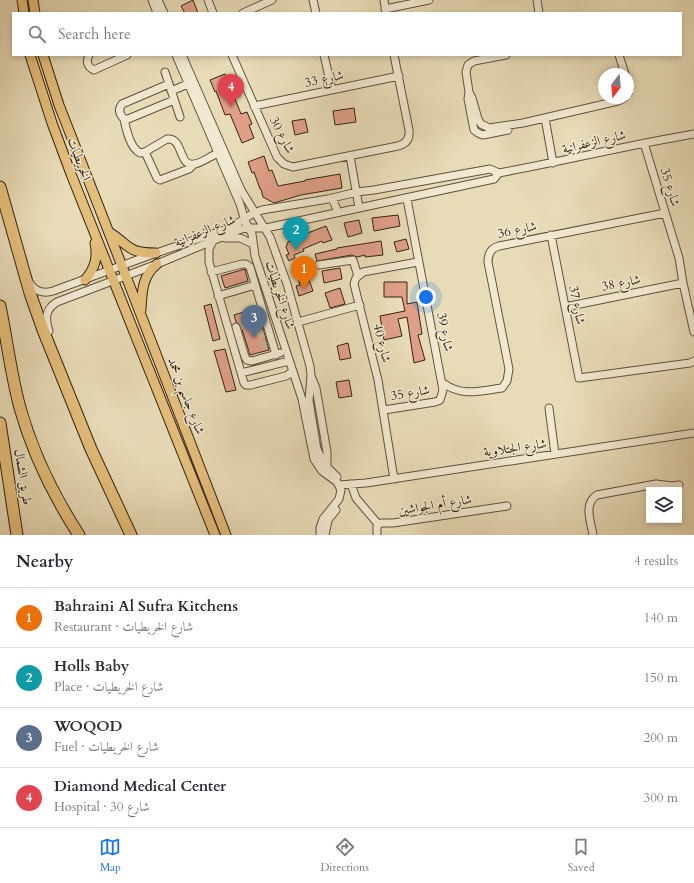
<!DOCTYPE html>
<html lang="en">
<head>
<meta charset="utf-8">
<style>
	body { margin:0; font-family:Cardo,Amiri,serif; background:#f7f7f7; color:#2b2b33 }
	.controls { position:absolute; right:12px; bottom:12px; display:grid; overflow:hidden; border-radius:0px; box-shadow:0 2px 6px #0003 }
	.controls button { width:36px; height:36px; display:grid; place-items:center; padding:0; border:0; border-bottom:1px solid #e1e1e2; background:#fff; color:#2b2b33; font:20px sans-serif }
	.compass { position:absolute; left:598px; top:68px; width:36px; height:36px; border-radius:50%; background:#fff; box-shadow:0 2px 6px #0003; rotate:196deg }
	.you { position:absolute; left:426px; top:297px; width:14px; height:14px; margin:-10px; border:3px solid #fff; border-radius:50%; background:#1a73e8; box-shadow:0 0 0 6px #1a73e833 }
	.badge { display:grid; place-items:center; width:26px; height:26px; border-radius:50%; background:#1a73e8; color:#fff; font-size:13px; font-weight:700 }
	.pin { position:absolute; translate:-50% -33px; filter:drop-shadow(0 1px 2px #0008) }
	.pin::after { content:''; position:absolute; top:21px; width:14px; height:12px; background:inherit; clip-path:polygon(0 0,100% 0,50% 100%) }
	.list { margin:0; padding:0; list-style:none }
	h2 { display:flex; justify-content:space-between; align-items:center; height:52px; margin:0; padding:0 16px; font-size:17px }
	h2 small { font-size:13px; font-weight:400; color:#7c7c81 }
	.list li { display:grid; grid-template-columns:26px 1fr auto; gap:12px; align-items:center; box-sizing:border-box; height:60px; padding:0 16px; border-top:1px solid #e1e1e2 }
	.list b { display:block; font-size:15px; white-space:nowrap }
	.list p { margin:0; font-size:13px; white-space:nowrap; color:#7c7c81 }
	.list em { font-size:13px; font-style:normal; color:#7c7c81 }
	.icon { flex:none; width:22px; height:22px; fill:none; stroke:currentColor; stroke-width:2; stroke-linecap:round; stroke-linejoin:round }
	.map { position:relative; flex:none; width:694px; height:535px; overflow:hidden }
	.search { position:absolute; background:#fff; box-shadow:0 2px 6px #0003; left:12px; right:12px; top:12px; height:44px; display:flex; align-items:center; gap:10px; box-sizing:border-box; padding:0 14px; border-radius:0px; color:#7c7c81; font-size:15px }
	.sheet { height:292px; background:#fff }
	nav { display:flex; justify-content:space-around; align-items:center; box-sizing:border-box; height:56px; border-top:1px solid #e1e1e2; background:#fff; font-size:11px; color:#7c7c81 }
	nav a { display:grid; justify-items:center; gap:2px }
	nav .on { color:#1a73e8 }
	.map>svg:first-child { display:block }
</style>
</head>
<body>
<div class="map">
<svg width="694" height="535" viewBox="0 0 694 535">
	<rect width="100%" height="100%" fill="#e8dbb7"/>
	<filter id="stains"><feTurbulence type="fractalNoise" baseFrequency=".005" numOctaves="4"/><feColorMatrix values="0 0 0 0 .2 0 0 0 0 .09 0 0 0 0 .02 0 0 0 .5 -.17"/></filter>
	<radialGradient id="worn" r=".72"><stop offset=".6" stop-color="#630" stop-opacity="0"/><stop offset="1" stop-color="#630" stop-opacity=".3"/></radialGradient>
	<path fill="#df9f88" stroke="#332313" d="M 193,0 L 198,13 L 185,13 L 181,6 Z
		M 225,74 L 241,114 L 247,112 L 252,124 L 249,125 L 254,138 L 242,143 L 230,114 L 225,115 L 216,91 L 215,92 L 210,80 Z
		M 354,108 L 356,122 L 335,125 L 333,111 Z
		M 305,119 L 308,132 L 295,135 L 292,121 Z
		M 264,156 L 269,171 L 272,170 L 278,186 L 305,181 L 305,180 L 340,174 L 342,188 L 301,195 L 274,203 L 263,197 L 261,189 L 260,189 L 254,172 L 252,173 L 248,162 Z
		M 398,215 L 400,226 L 374,231 L 372,218 Z
		M 359,220 L 362,233 L 348,237 L 344,223 Z
		M 326,226 L 332,240 L 323,243 L 322,241 L 303,249 L 304,251 L 294,255 L 295,258 L 289,261 L 286,255 L 289,254 L 286,247 L 288,242 L 305,235 L 305,234 Z
		M 406,239 L 409,249 L 397,252 L 394,242 Z
		M 381,241 L 383,255 L 365,257 L 365,255 L 357,257 L 352,255 L 317,261 L 315,254 L 337,249 L 337,248 Z
		M 340,268 L 342,279 L 324,283 L 322,271 Z
		M 245,269 L 248,281 L 225,288 L 221,276 Z
		M 307,274 L 313,291 L 299,296 L 296,286 L 300,285 L 297,276 Z
		M 384,282 L 407,282 L 407,304 L 417,302 L 422,334 L 418,335 L 425,360 L 414,363 L 407,317 L 398,319 L 402,336 L 384,340 L 380,316 L 405,311 L 402,297 L 384,297 Z
		M 340,288 L 345,304 L 330,308 L 325,293 Z
		M 211,304 L 220,339 L 213,341 L 204,306 Z
		M 257,308 L 269,350 L 250,355 L 241,326 L 236,322 L 234,315 Z
		M 348,343 L 351,358 L 340,360 L 337,346 Z
		M 225,349 L 236,390 L 226,392 L 214,351 Z
		M 349,380 L 352,396 L 339,398 L 336,382 Z"/>
	<g fill="none" stroke-linecap="round" stroke-linejoin="round">
		<path stroke="#c4b696" stroke-width="7" stroke-dasharray="7 3.5" stroke-linecap="butt" d="M 257,321 L 265,351
			M 238,327 L 261,320"/>
		<g stroke="#60513c" stroke-width="9">
			<path id="minor" d="M 152,0 L 157,13
				M 158,0 L 164,13
				M 208,0 L 213,13
				M 313,0 L 316,13
				M 384,0 L 386,13
				M 537,0 L 539,13
				M 385,9 L 429,0
				M 243,13 L 272,0
				M 89,55 C 86,61 87,67 94,70 L 127,55
				M 176,55 L 240,204 L 245,221 L 252,234 L 255,256 L 302,399 L 314,459 L 322,471 L 337,482 L 341,490 L 339,499 L 323,519 L 320,528 L 320,535
				M 182,55 L 241,190 L 270,237 L 287,284 L 310,366 L 311,375 L 309,401 L 317,449 L 324,464 L 337,477
				M 232,55 L 277,157 L 284,164 L 293,167 L 398,146 C 406,144 410,139 409,130 L 394,55
				M 324,55 L 332,90
				M 506,55 L 474,61 L 468,65 L 466,72 L 469,92 L 468,99 L 474,130 L 478,133 L 483,135 L 508,130
				M 619,55 L 625,74
				M 165,72 L 180,117
				M 628,83 L 629,89 L 628,93
				M 169,84 L 122,104 C 118,109 119,114 124,119 L 128,119 L 174,100
				M 171,91 L 188,84
				M 469,92 L 472,98 L 478,119 L 481,124 L 489,128 L 523,123 L 618,101 L 624,98
				M 254,106 L 399,76
				M 545,118 L 553,163
				M 124,119 C 126,129 130,148 140,153 L 145,152 L 167,139 C 184,137 178,168 195,164 C 203,162 211,156 218,153
				M 644,143 L 679,258 L 683,283 L 694,332
				M 145,152 L 157,178 L 160,180 L 189,169 L 194,164
				M 350,156 L 359,208
				M 499,173 C 564,161 629,145 694,134
				M 332,198 L 338,212
				M 551,235 L 579,378 L 690,363 L 694,361
				M 225,238 L 240,238 L 253,244
				M 213,241 L 209,249 L 209,262 L 244,383 L 246,385 L 251,385 L 286,376 L 292,372
				M 319,265 L 353,260 L 358,276
				M 211,272 L 242,264 L 246,264 L 250,267 L 276,355
				M 29,282 C 34,291 43,294 53,291 L 156,253 L 230,228 L 252,214 L 262,210 L 328,199 L 357,192 L 374,190 L 490,169 L 499,173 L 494,179 L 266,228 L 249,228 L 241,229 L 157,264 L 57,302 C 45,309 45,319 49,331
				M 218,296 L 255,285
				M 565,307 L 683,283
				M 298,322 L 360,305
				M 236,327 L 245,357 L 247,360 L 252,361 L 280,353
				M 241,373 L 289,361
				M 311,376 L 316,388 L 327,452 L 327,468
				M 443,383 C 462,397 480,391 502,388 L 507,381 L 509,369 L 488,262 C 488,254 491,248 499,246 L 665,213
				M 549,408 L 555,454
				M 384,410 L 435,402 L 440,400 L 443,390 L 407,199
				M 394,479 L 378,380 L 354,284 L 356,278 L 363,272 L 418,262
				M 351,484 L 356,498 L 378,524
				M 339,485 L 366,483 L 694,433
				M 325,535 L 328,520 L 336,510
				M 377,535 L 377,526 L 381,523 L 393,523 L 507,506
				M 593,535 C 591,522 583,504 597,495 L 656,484 L 672,486 L 679,485"/>
		</g>
		<g stroke="#332313" stroke-width="11">
			<path id="major" d="M 22,0 L 24,13
				M 33,0 L 35,13
				M 30,55 L 52,123 L 71,174 L 215,535
				M 43,55 L 59,105 L 129,284 L 226,535
				M 109,232 C 131,246 127,253 156,253
				M 85,280 C 95,268 98,258 95,243
				M 141,310 C 142,292 142,276 157,264"/>
		</g>
		<g stroke="#332313" stroke-width="13">
			<path id="highway" d="M 0,187 L 30,293 L 43,330 L 91,449 L 131,535
				M 0,306 C 7,340 11,375 20,408 C 33,454 53,495 79,535
				M 0,423 L 17,535"/>
		</g>
		<use href="#minor" stroke="#f0e8d0" stroke-width="7"/>
		<use href="#major" stroke="#e4be7c" stroke-width="9"/>
		<use href="#highway" stroke="#e4be7c" stroke-width="11"/>
	</g>
	<g text-anchor="middle" dominant-baseline="central" stroke-width="3" stroke-linejoin="round" paint-order="stroke">
		<g font-size="13" fill="#332313" stroke="#f0e8d0">
			<text transform="translate(324 79) rotate(-12)">شارع 33</text>
			<text transform="translate(282 135) rotate(63)">شارع 30</text>
			<text transform="translate(594 142) rotate(-13)">شارع الزعفرانية</text>
			<text transform="translate(79 159) rotate(69)">الخريطيات</text>
			<text transform="translate(670 187) rotate(73)">شارع 35</text>
			<text transform="translate(517 230) rotate(-12)">شارع 36</text>
			<text transform="translate(205 231) rotate(-22)">شارع الزعفرانية</text>
			<text transform="translate(621 283) rotate(-11)">شارع 38</text>
			<text transform="translate(280 295) rotate(72)">شارع الخريطيات</text>
			<text transform="translate(577 305) rotate(79)">شارع 37</text>
			<text transform="translate(445 332) rotate(79)">شارع 39</text>
			<text transform="translate(382 343) rotate(76)">شارع 40</text>
			<text transform="translate(410 393) rotate(-9)">شارع 35</text>
			<text transform="translate(186 396) rotate(69)">شارع جاسم بن محمد</text>
			<text transform="translate(515 448) rotate(-8)">شارع الجتلاوية</text>
			<text transform="translate(23 477) rotate(81)">طريق الشمال</text>
			<text transform="translate(435 505) rotate(-9)">شارع أم الجواشين</text>
		</g>
	</g>
	<rect width="100%" height="100%" filter="url(#stains)"/>
	<rect width="100%" height="100%" fill="url(#worn)"/>
</svg>
<div class="controls">
<button><svg class="icon" aria-label="layers" viewBox="0 0 24 24"><path d="M12 4l9 5-9 5-9-5zM3 14l9 5 9-5"/></svg></button>
</div>
<svg class="compass" viewBox="-18 -18 36 36"><path d="M0-13l5 13h-10z" fill="#e53935"/><path d="M0 13l5-13h-10z" fill="#7c7c81"/></svg>
<div class="you"></div>
<div class="pin badge" style="left:304px;top:289px;background:#e8710a">1</div>
<div class="pin badge" style="left:296px;top:250px;background:#0f9aa8">2</div>
<div class="pin badge" style="left:254px;top:338px;background:#5c6f8a">3</div>
<div class="pin badge" style="left:231px;top:107px;background:#e0444e">4</div>
<div class="search"><svg class="icon" aria-label="search" viewBox="0 0 24 24"><circle cx="10" cy="10" r="6"/><path d="M15 15l6 6"/></svg>Search here</div>
</div>
<section class="sheet">
<h2>Nearby<small>4 results</small></h2>
<ul class="list">
<li><span class="badge" style="background:#e8710a">1</span><div><b>Bahraini Al Sufra Kitchens</b><p>Restaurant · شارع الخريطيات</p></div><em>140 m</em></li>
<li><span class="badge" style="background:#0f9aa8">2</span><div><b>Holls Baby</b><p>Place · شارع الخريطيات</p></div><em>150 m</em></li>
<li><span class="badge" style="background:#5c6f8a">3</span><div><b>WOQOD</b><p>Fuel · شارع الخريطيات</p></div><em>200 m</em></li>
<li><span class="badge" style="background:#e0444e">4</span><div><b>Diamond Medical Center</b><p>Hospital · شارع 30</p></div><em>300 m</em></li>
</ul>
</section>
<nav>
<a class="on"><svg class="icon" aria-label="map" viewBox="0 0 24 24"><path d="M3 6l6-2 6 2 6-2v14l-6 2-6-2-6 2zM9 4v14M15 6v14"/></svg>Map</a>
<a><svg class="icon" aria-label="directions" viewBox="0 0 24 24"><path d="M12 3l9 9-9 9-9-9zM9 14v-3h6M13 9l2 2-2 2"/></svg>Directions</a>
<a><svg class="icon" aria-label="saved" viewBox="0 0 24 24"><path d="M7 4h10v16l-5-4-5 4z"/></svg>Saved</a>
</nav>
</body>
</html>
